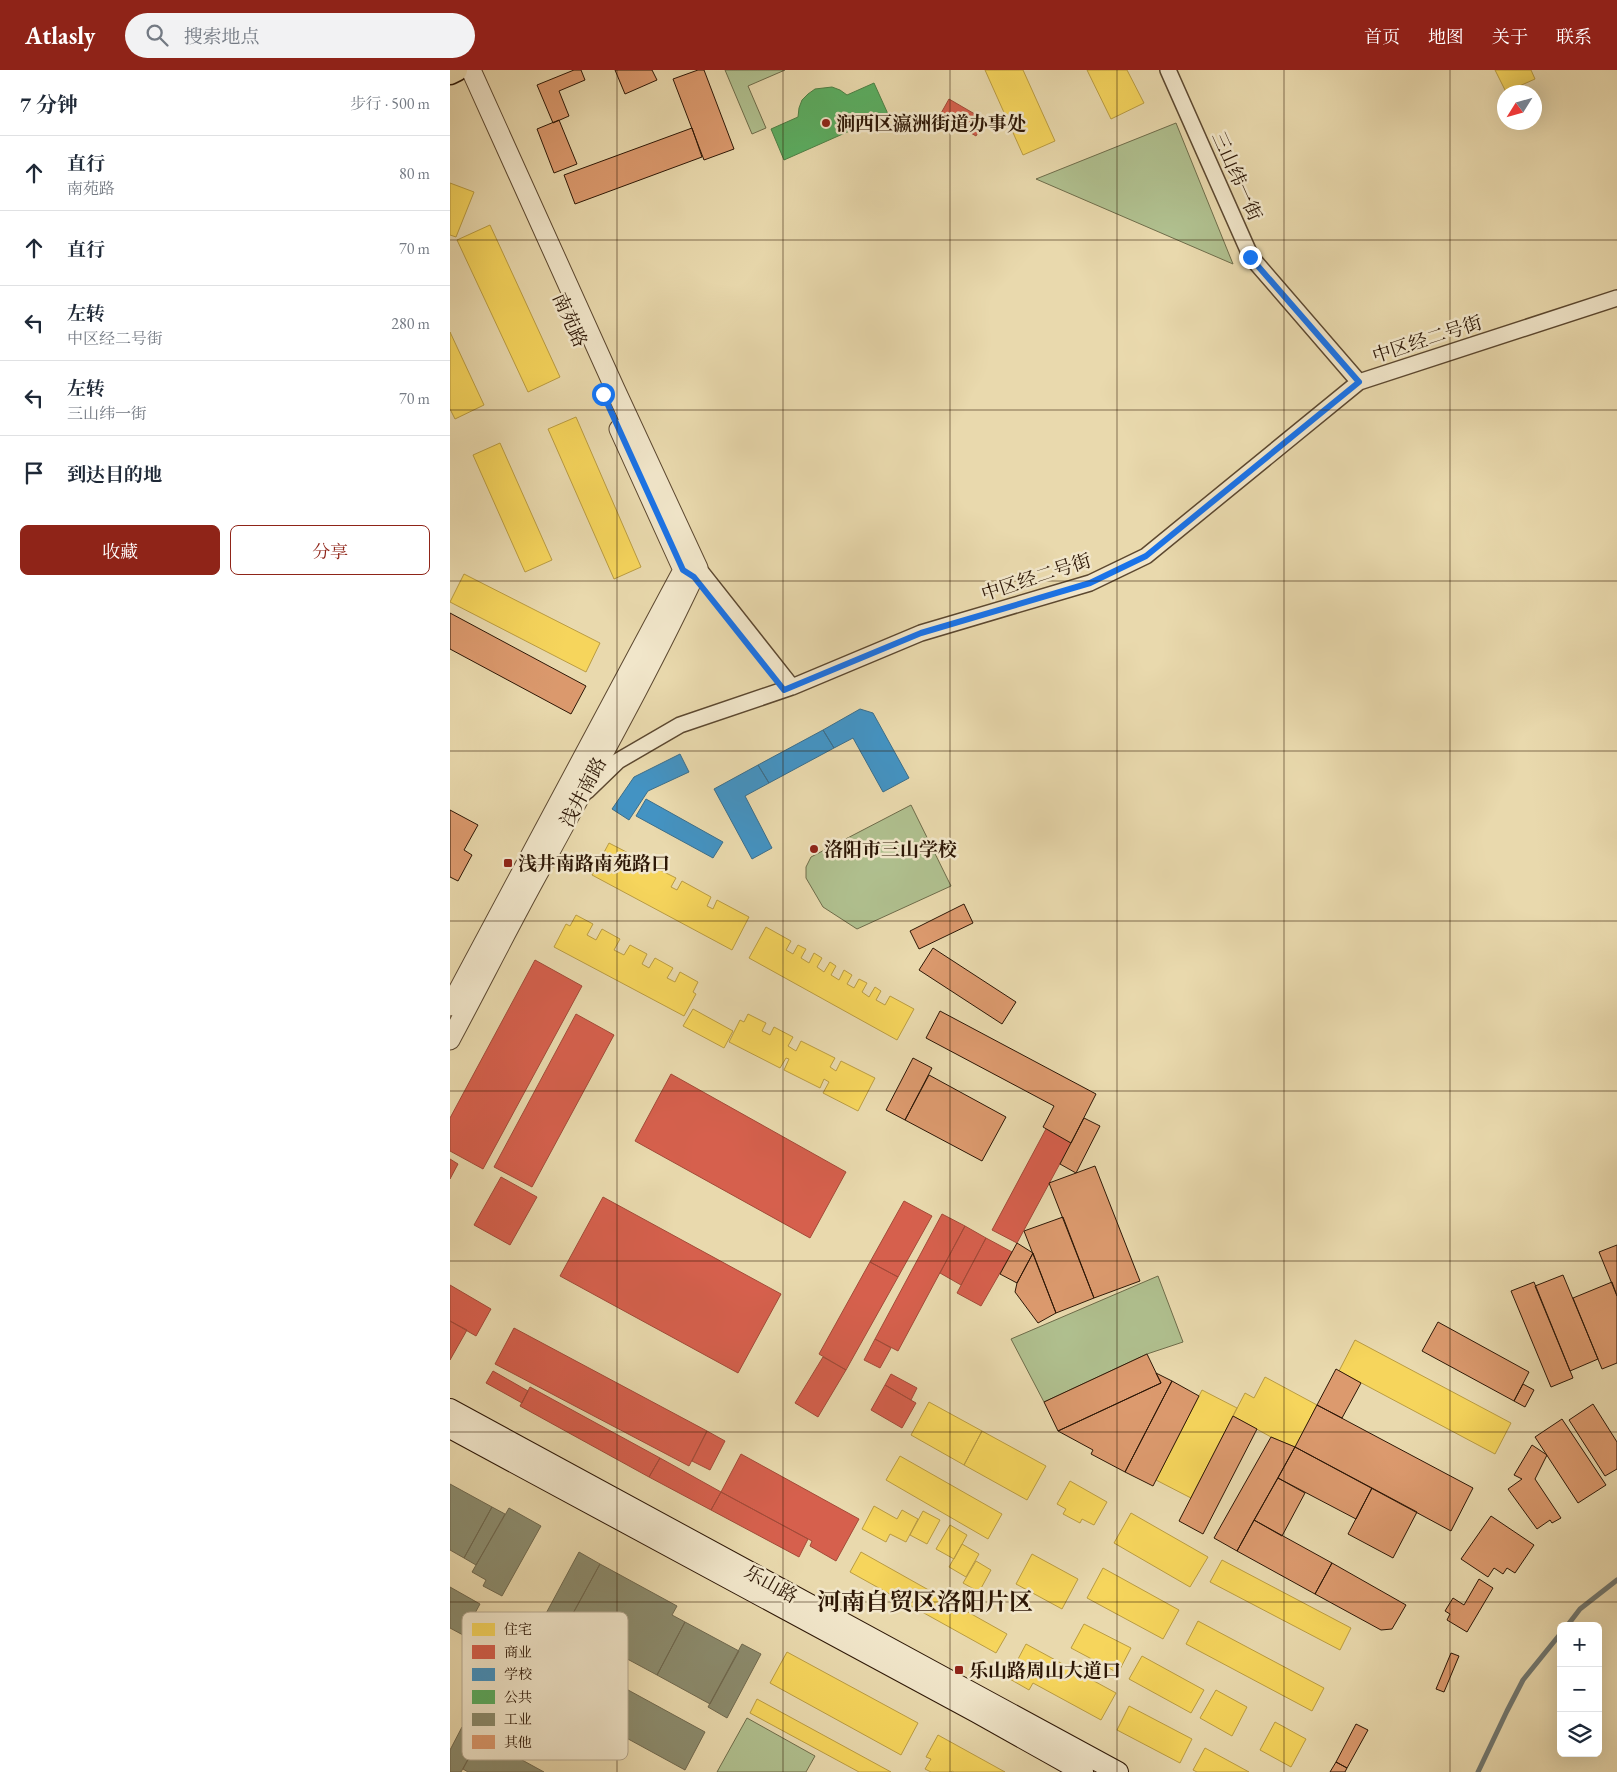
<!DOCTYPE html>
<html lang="zh">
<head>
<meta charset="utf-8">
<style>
	body { margin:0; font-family:"EB Garamond","Noto Serif SC",serif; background:#f2f2f3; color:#1f2937 }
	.controls { position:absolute; right:15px; bottom:15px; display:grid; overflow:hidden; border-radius:8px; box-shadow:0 5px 20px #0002 }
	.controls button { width:45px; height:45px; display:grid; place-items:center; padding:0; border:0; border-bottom:1px solid #e0e1e3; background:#fff; color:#1f2937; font:25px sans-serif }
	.compass { position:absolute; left:1047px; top:15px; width:45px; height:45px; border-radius:50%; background:#fff; box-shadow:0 5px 20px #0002; rotate:233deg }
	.stop { position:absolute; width:15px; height:15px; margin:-11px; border:4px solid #1a73e8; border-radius:50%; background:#fff }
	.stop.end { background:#1a73e8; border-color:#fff; box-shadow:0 1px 5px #0008 }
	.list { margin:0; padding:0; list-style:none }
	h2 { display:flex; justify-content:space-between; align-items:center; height:65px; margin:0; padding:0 20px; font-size:21px }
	h2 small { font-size:16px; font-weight:400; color:#747a83 }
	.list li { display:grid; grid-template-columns:32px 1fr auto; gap:15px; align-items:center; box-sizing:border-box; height:75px; padding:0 20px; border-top:1px solid #e0e1e3 }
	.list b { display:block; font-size:19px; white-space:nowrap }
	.list p { margin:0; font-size:16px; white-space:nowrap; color:#747a83 }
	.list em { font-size:16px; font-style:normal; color:#747a83 }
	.actions { display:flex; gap:10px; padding:15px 20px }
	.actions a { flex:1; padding:11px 0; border:1px solid #8f2418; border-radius:8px; text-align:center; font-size:18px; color:#8f2418 }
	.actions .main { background:#8f2418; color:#fff }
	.icon { flex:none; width:28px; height:28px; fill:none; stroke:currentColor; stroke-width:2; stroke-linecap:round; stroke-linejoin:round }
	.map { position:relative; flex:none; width:1167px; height:1702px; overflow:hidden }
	header { display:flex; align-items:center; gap:30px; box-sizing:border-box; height:70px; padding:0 25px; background:#8f2418; color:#fff }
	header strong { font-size:24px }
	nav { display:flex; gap:28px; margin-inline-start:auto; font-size:18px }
	.search { width:350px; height:45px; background:#f2f2f3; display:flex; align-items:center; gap:12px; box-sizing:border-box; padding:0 18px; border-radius:28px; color:#747a83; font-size:19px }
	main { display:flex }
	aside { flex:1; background:#fff }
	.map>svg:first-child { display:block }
</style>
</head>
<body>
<header>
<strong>Atlasly</strong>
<div class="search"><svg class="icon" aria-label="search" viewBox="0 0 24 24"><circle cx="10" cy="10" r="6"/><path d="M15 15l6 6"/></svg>搜索地点</div>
<nav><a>首页</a><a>地图</a><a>关于</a><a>联系</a></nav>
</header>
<main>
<aside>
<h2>7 分钟<small>步行 · 500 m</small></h2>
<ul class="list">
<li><svg class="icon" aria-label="ahead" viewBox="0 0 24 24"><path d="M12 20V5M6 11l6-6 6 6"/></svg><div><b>直行</b><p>南苑路</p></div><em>80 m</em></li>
<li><svg class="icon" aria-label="ahead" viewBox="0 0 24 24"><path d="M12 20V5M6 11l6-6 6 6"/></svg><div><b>直行</b></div><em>70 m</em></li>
<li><svg class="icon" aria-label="left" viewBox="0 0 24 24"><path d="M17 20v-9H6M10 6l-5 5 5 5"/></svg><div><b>左转</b><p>中区经二号街</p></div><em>280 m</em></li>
<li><svg class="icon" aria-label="left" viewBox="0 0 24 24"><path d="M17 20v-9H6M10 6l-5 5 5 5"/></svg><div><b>左转</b><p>三山纬一街</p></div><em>70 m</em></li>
<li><svg class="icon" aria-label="arrive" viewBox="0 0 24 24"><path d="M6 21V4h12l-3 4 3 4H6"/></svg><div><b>到达目的地</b></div></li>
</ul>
<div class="actions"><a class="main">收藏</a><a>分享</a></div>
</aside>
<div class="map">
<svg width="1167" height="1702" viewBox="0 0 1167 1702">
	<rect width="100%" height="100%" fill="#e9d9ad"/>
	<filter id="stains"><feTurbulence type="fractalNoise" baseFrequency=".004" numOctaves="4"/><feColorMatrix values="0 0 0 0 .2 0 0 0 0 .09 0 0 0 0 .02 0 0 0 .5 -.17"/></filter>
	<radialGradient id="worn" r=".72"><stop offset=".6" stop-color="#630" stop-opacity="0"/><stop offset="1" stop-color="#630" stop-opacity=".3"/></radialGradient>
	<path fill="#b0c08f" stroke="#6e6c4a" d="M 275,0 L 335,0 L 298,16 L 316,58 L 302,64 Z
		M 726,53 L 783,194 L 586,109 Z
		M 461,735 L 501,816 L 407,859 L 373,837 L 356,808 L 356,797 L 361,787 Z
		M 708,1206 L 733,1272 L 697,1284 L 594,1332 L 561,1269 Z
		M 297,1648 L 365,1686 L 356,1702 L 267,1702 Z"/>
	<path fill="#f6d55c" stroke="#ba9c42" d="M 535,0 L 573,0 L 605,71 L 573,85 Z
		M 637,0 L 677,0 L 694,33 L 661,49 Z
		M 1045,0 L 1081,0 L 1085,9 L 1056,22 Z
		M 0,113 L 24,122 L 6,167 L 0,165 Z
		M 40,155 L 110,307 L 78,322 L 7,170 Z
		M 0,262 L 34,335 L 5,349 L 0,339 Z
		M 126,347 L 191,497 L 164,509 L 98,359 Z
		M 50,373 L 102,490 L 75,502 L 23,385 Z
		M 14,504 L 150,573 L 136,602 L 0,532 Z
		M 159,773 L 190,789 L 186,798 L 192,801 L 196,793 L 226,808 L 221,817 L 227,820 L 232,811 L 261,827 L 257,836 L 263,839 L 267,830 L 299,847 L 282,880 L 142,805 Z
		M 126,845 L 143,854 L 137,865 L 146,870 L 152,859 L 170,869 L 164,880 L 174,885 L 180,875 L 197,884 L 192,894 L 199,898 L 205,888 L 223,898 L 217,908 L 225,912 L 230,902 L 248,912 L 243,922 L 246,924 L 234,946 L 104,877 L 116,854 L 120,856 Z
		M 316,857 L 341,871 L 336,880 L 343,884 L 348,875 L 356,879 L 351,888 L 359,893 L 364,883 L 372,888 L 367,897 L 374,902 L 380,892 L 386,896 L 381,905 L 389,910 L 394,900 L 402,905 L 397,914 L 404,918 L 409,909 L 417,913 L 412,922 L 419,927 L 425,917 L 431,921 L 426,930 L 435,935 L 440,926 L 464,939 L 447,970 L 299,888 Z
		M 243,939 L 283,961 L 274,978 L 233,956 Z
		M 298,944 L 316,953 L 312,961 L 320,965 L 324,957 L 343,967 L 338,976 L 346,981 L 351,971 L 385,988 L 380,997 L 386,1001 L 391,991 L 425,1008 L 408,1041 L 373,1023 L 379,1012 L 374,1009 L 370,1018 L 334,1000 L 339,989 L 336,988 L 330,998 L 279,972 L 290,950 L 294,952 Z
		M 905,1270 L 1061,1353 L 1045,1384 L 889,1301 Z
		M 815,1307 L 867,1335 L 845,1377 L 821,1367 L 783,1346 L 795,1323 L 804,1328 Z
		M 752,1320 L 787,1338 L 741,1428 L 706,1410 Z
		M 479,1332 L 532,1361 L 514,1395 L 461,1365 Z
		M 532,1361 L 596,1396 L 577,1430 L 514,1395 Z
		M 450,1386 L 552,1444 L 538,1469 L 436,1410 Z
		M 620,1411 L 657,1432 L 644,1455 L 632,1449 L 630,1453 L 613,1444 L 616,1439 L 607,1434 Z
		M 424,1436 L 447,1449 L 452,1440 L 468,1449 L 456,1472 L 440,1464 L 436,1472 L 412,1459 Z
		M 473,1441 L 490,1450 L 477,1474 L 460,1465 Z
		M 681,1443 L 758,1487 L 740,1517 L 664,1473 Z
		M 500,1455 L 517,1465 L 504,1489 L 486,1479 Z
		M 512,1474 L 529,1484 L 516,1507 L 499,1497 Z
		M 411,1482 L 557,1564 L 546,1583 L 400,1502 Z
		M 582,1484 L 628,1509 L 612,1539 L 566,1514 Z
		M 772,1490 L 901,1558 L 890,1580 L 760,1512 Z
		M 526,1491 L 541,1500 L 529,1522 L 513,1513 Z
		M 653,1498 L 729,1540 L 713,1569 L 637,1528 Z
		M 748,1551 L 874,1618 L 862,1641 L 736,1574 Z
		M 634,1554 L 681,1578 L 668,1603 L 621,1578 Z
		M 576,1574 L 666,1623 L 651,1650 L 583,1613 L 579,1620 L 558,1608 Z
		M 337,1582 L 468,1653 L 451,1685 L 320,1613 Z
		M 692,1586 L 754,1620 L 741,1643 L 679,1609 Z
		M 766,1620 L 797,1637 L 782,1666 L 750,1648 Z
		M 307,1629 L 441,1702 L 409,1702 L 300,1643 Z
		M 679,1636 L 742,1669 L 730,1693 L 667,1660 Z
		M 825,1652 L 856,1669 L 841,1697 L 810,1680 Z
		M 488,1665 L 555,1702 L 504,1702 L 502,1701 L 501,1702 L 481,1702 L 475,1699 L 481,1689 L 476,1687 Z
		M 755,1678 L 799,1702 L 747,1702 L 743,1700 Z"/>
	<path fill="#d6604d" stroke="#a34a38" d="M 499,29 L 535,50 L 526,66 L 490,45 Z
		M 85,890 L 132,916 L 33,1099 L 0,1081 L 0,1048 Z
		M 126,944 L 164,965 L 82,1117 L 44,1097 Z
		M 221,1004 L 396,1102 L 360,1168 L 185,1071 Z
		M 596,1059 L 621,1073 L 567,1173 L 542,1160 Z
		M 0,1089 L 8,1094 L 0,1109 Z
		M 51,1107 L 87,1127 L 60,1175 L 24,1155 Z
		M 153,1127 L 331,1224 L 288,1303 L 110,1206 Z
		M 454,1131 L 482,1146 L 448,1207 L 420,1192 Z
		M 492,1144 L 515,1156 L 448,1281 L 425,1269 Z
		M 515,1156 L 536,1168 L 511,1215 L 490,1203 Z
		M 536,1168 L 562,1182 L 531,1236 L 507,1223 Z
		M 420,1192 L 448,1207 L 396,1300 L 369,1284 Z
		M 0,1215 L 41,1239 L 26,1266 L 0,1251 Z
		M 0,1251 L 17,1260 L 0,1290 Z
		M 64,1258 L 257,1361 L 239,1396 L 45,1294 Z
		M 425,1269 L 441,1278 L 430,1298 L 414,1290 Z
		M 373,1287 L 396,1300 L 368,1347 L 345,1333 Z
		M 43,1301 L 78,1321 L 72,1333 L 36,1313 Z
		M 441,1304 L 467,1318 L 461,1330 L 435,1315 Z
		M 435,1315 L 466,1333 L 452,1358 L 421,1340 Z
		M 80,1317 L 210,1388 L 199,1407 L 70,1336 Z
		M 257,1361 L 275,1371 L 260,1400 L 242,1391 Z
		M 291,1384 L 409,1449 L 386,1491 L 360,1476 L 362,1471 L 271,1422 Z
		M 210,1388 L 271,1422 L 261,1440 L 199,1407 Z
		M 271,1422 L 358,1469 L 349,1487 L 261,1440 Z"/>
	<path fill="#4393c3" stroke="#3c6e8a" d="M 410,639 L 423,643 L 459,708 L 433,722 L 403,668 L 384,678 L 373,660 Z
		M 373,660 L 384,678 L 319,713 L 308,695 Z
		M 230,684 L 239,702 L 198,721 L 179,750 L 162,739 L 184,707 Z
		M 308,695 L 319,713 L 295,726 L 322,778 L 302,789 L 264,719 Z
		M 196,729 L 273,772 L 263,788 L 186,746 Z"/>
	<path fill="#5aae61" stroke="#4c8146" d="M 424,13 L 438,44 L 334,90 L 321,59 L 348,47 L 349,38 L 352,30 L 358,24 L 365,19 L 382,17 L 390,20 L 397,25 Z"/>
	<path fill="#8c8c6e" stroke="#70694f" d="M 0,1414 L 42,1437 L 14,1488 L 0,1480 Z
		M 42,1437 L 55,1444 L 26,1495 L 14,1488 Z
		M 59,1438 L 91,1456 L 52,1526 L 33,1516 L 36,1510 L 22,1502 Z
		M 129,1482 L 150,1494 L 114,1560 L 93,1549 Z
		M 150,1494 L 227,1536 L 222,1545 L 235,1552 L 207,1605 L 116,1556 Z
		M 0,1517 L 30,1534 L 13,1565 L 0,1558 Z
		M 235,1552 L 289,1581 L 260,1634 L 207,1605 Z
		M 292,1574 L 311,1584 L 277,1648 L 258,1637 Z
		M 103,1579 L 255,1662 L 235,1700 L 83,1617 Z
		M 12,1657 L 30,1667 L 11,1702 L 0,1702 L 0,1680 Z
		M 30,1667 L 94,1702 L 18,1702 L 13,1699 Z"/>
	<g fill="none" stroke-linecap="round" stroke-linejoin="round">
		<path stroke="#707770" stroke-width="5" d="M 1117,1556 L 1130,1539 L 1167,1510
			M 1028,1702 L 1057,1641 L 1073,1610 L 1111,1563"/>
	</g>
	<path fill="#dc9a6e" stroke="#2d1706" d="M 124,0 L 131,0 L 135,10 L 109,21 L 119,46 L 103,53 L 87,15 Z
		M 165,0 L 202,0 L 207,10 L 175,24 Z
		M 248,0 L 254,0 L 284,79 L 254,90 L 223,9 Z
		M 109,50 L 127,94 L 104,103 L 87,59 Z
		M 242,58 L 252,87 L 125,134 L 114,105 Z
		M 0,543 L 136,616 L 121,644 L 0,579 Z
		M 0,740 L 28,755 L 14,780 L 22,785 L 8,811 L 0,807 Z
		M 514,834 L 523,853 L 469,879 L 460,861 Z
		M 483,878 L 566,932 L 552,954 L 469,900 Z
		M 490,941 L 646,1024 L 621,1073 L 593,1057 L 604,1036 L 476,968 Z
		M 463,988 L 482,998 L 455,1050 L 436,1040 Z
		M 479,1005 L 556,1047 L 532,1091 L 455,1050 Z
		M 634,1048 L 650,1056 L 626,1103 L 610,1094 Z
		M 645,1096 L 690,1211 L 644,1228 L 599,1113 Z
		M 613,1147 L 644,1228 L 606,1243 L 574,1161 Z
		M 567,1173 L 583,1183 L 567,1213 L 550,1204 Z
		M 1167,1175 L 1167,1226 L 1149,1182 Z
		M 583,1183 L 606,1243 L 588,1253 L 565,1222 L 567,1213 Z
		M 1113,1205 L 1148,1289 L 1120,1301 L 1085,1216 Z
		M 1084,1212 L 1123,1308 L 1101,1317 L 1061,1221 Z
		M 1162,1212 L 1167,1226 L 1167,1293 L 1152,1299 L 1123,1228 Z
		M 988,1252 L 1079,1302 L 1064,1331 L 972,1281 Z
		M 697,1284 L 711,1313 L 608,1361 L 594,1332 Z
		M 886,1299 L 911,1313 L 892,1348 L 867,1335 Z
		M 706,1303 L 722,1311 L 675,1402 L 641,1384 L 643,1380 L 608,1361 L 711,1313 Z
		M 722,1311 L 749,1326 L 703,1416 L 675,1402 Z
		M 1073,1314 L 1084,1320 L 1075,1337 L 1064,1331 Z
		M 1143,1334 L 1167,1372 L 1167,1399 L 1155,1406 L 1119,1350 Z
		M 867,1335 L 1023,1418 L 1001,1461 L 845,1377 Z
		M 783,1346 L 807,1359 L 753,1464 L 729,1451 Z
		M 1112,1349 L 1156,1415 L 1128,1433 L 1085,1367 Z
		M 821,1367 L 845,1377 L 787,1481 L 764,1468 Z
		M 1082,1375 L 1097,1385 L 1085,1409 L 1111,1448 L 1102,1453 L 1100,1450 L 1087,1459 L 1058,1419 L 1072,1409 L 1064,1405 Z
		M 845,1377 L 922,1418 L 906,1449 L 828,1408 Z
		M 828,1408 L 855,1423 L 832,1466 L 804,1450 Z
		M 922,1418 L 967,1442 L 943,1488 L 898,1464 Z
		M 1041,1446 L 1084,1475 L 1065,1503 L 1057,1498 L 1053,1504 L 1044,1498 L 1038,1507 L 1011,1489 Z
		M 804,1450 L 882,1493 L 865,1524 L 787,1481 Z
		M 882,1493 L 956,1535 L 942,1559 L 931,1560 L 865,1524 Z
		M 1029,1509 L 1043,1518 L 1017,1562 L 997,1550 L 1000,1544 L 995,1541 L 1003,1528 L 1014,1535 Z
		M 1001,1583 L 1009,1586 L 994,1622 L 986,1619 Z
		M 906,1654 L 918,1660 L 897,1698 L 886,1692 Z
		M 886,1692 L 897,1698 L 895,1702 L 880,1702 Z"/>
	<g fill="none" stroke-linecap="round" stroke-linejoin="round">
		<g stroke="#5c4830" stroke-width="18">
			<path id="minor" d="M 718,0 L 801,187 L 909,312
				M 238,499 L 248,498 L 342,617
				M 137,721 L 168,691 L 230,655 L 342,617 L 471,563 L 640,513 L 696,486 L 909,312 L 1167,228"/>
		</g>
		<g stroke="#5c4830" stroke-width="21">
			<path id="tertiary" d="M 0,936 L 233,500 L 169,359
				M 0,970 C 30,914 59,856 90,800 C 144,700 200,601 248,498 L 165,319 L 21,0"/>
		</g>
		<g stroke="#2d1706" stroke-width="22">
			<path id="secondary" d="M 0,1339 L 668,1702
				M 0,1358 L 526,1642 L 633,1702"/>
		</g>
		<g stroke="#2d1706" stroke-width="25">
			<path id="primary" d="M 0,3 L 6,0"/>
		</g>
		<use href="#minor" stroke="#f1e6ca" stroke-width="15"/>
		<use href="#tertiary" stroke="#f1e6ca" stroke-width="19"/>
		<use href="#secondary" stroke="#f1e6ca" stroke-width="20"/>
		<use href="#primary" stroke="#e9d9ad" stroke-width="22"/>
	</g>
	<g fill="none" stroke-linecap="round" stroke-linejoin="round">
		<path stroke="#1a73e8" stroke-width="6" d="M 153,324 L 233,500 L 244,507 L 334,620 L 471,563 L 640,513 L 696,486 L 909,312 L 800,187"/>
	</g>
	<path fill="none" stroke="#2d1706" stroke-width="1" stroke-opacity="0.55" d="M 167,0 L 167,1702M 333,0 L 333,1702M 500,0 L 500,1702M 667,0 L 667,1702M 834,0 L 834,1702M 1000,0 L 1000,1702M 0,170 L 1167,170M 0,340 L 1167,340M 0,511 L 1167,511M 0,681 L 1167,681M 0,851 L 1167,851M 0,1021 L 1167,1021M 0,1191 L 1167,1191M 0,1362 L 1167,1362M 0,1532 L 1167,1532"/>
	<g fill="#8f2418" stroke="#f1e6ca" stroke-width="2">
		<circle cx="376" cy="53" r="5"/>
		<circle cx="364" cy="779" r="5"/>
		<rect x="53" y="788" width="10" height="10" rx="2.5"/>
		<rect x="504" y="1595" width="10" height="10" rx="2.5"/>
	</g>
	<g text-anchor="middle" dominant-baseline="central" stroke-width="5" stroke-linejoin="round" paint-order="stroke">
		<g font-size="19" font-weight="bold" fill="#2d1706" stroke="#f1e6ca" text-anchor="start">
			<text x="386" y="53">涧西区瀛洲街道办事处</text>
			<text x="374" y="779">洛阳市三山学校</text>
			<text x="68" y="793">浅井南路南苑路口</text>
			<text x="519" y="1600">乐山路周山大道口</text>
		</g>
		<g font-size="19" fill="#2d1706" stroke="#f1e6ca">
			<text transform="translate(787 106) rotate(66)">三山纬一街</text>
			<text transform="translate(120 250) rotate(66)">南苑路</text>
			<text transform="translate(977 269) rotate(-18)">中区经二号街</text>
			<text transform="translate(586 507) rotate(-18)">中区经二号街</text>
			<text transform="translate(133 722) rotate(-62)">浅井南路</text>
			<text transform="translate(321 1514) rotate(29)">乐山路</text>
		</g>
		<g font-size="24" font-weight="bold" fill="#2d1706" stroke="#f1e6ca">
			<text x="475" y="1531">河南自贸区洛阳片区</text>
		</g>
	</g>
	<rect x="12" y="1542" width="166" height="148" rx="8" fill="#f1e6ca" stroke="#b6a88f" stroke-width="1"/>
	<rect x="22" y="1553" width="23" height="13" fill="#f6d55c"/>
	<rect x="22" y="1575" width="23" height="14" fill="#d6604d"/>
	<rect x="22" y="1598" width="23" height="13" fill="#4393c3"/>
	<rect x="22" y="1620" width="23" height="14" fill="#5aae61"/>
	<rect x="22" y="1643" width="23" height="13" fill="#8c8c6e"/>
	<rect x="22" y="1665" width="23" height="14" fill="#dc9a6e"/>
	<g font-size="14" fill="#2d1706">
		<text x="54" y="1564">住宅</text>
		<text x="54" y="1587">商业</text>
		<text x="54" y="1609">学校</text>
		<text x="54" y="1632">公共</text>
		<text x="54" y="1654">工业</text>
		<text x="54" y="1677">其他</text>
	</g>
	<rect width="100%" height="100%" filter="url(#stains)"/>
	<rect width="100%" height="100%" fill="url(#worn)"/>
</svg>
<div class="controls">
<button>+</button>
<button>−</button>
<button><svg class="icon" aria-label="layers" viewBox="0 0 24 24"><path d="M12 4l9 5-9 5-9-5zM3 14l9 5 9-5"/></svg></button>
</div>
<svg class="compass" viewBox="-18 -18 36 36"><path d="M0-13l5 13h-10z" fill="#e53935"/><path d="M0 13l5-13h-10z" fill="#747a83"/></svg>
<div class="stop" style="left:153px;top:324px"></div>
<div class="stop end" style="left:800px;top:187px"></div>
</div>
</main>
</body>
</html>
